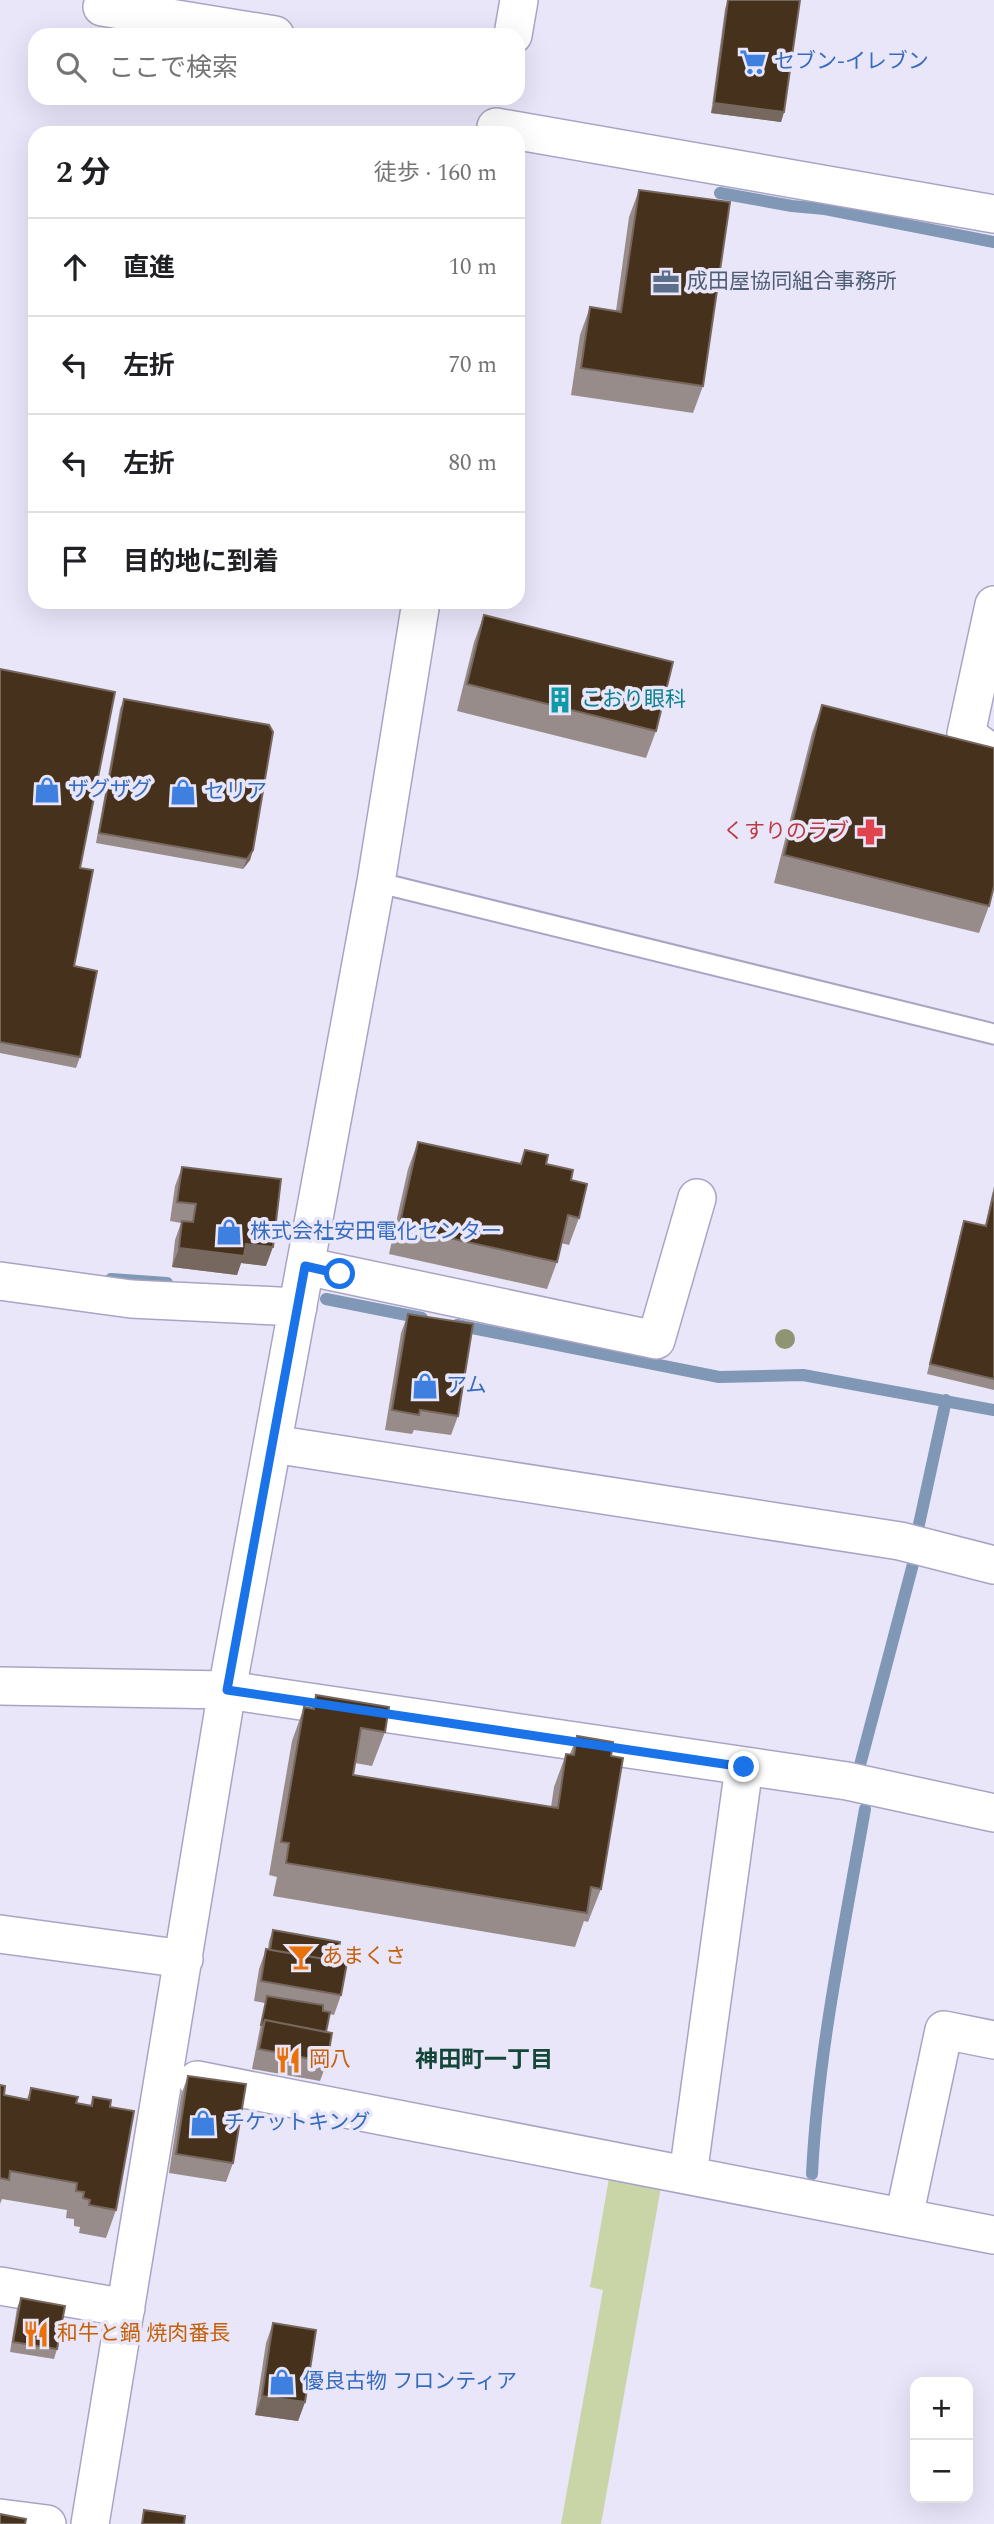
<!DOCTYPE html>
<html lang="ja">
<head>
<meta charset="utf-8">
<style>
	body { margin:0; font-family:Spectral,"Noto Sans JP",serif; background:#f2f2f2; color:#202124 }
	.controls { position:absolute; right:21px; bottom:21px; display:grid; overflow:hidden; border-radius:14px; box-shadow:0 7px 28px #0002 }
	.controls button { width:63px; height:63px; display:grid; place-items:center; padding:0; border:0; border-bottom:2px solid #e0e0e0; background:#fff; color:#202124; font:35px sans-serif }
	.stop { position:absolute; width:21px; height:21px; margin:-16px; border:5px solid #1a73e8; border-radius:50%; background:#fff }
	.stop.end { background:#1a73e8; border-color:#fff; box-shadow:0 2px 7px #0008 }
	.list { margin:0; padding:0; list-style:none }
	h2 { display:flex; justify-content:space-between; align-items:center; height:91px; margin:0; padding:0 28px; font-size:30px }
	h2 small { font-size:23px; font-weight:400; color:#757577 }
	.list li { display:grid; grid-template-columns:46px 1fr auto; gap:21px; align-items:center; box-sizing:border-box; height:98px; padding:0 28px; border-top:2px solid #e0e0e0 }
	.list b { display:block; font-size:26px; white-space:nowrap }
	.list em { font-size:23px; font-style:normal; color:#757577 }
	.icon { flex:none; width:38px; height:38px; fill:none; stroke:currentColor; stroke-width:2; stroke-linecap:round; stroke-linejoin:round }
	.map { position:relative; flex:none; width:994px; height:2524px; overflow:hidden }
	.search { position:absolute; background:#fff; box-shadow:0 7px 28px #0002; left:28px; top:28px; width:497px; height:77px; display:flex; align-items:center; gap:18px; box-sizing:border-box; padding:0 24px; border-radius:21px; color:#757577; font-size:26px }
	.panel { position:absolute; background:#fff; box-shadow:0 7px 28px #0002; left:28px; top:126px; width:497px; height:483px; border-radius:21px }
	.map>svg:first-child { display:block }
</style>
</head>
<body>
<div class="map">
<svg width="994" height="2524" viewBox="0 0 994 2524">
	<rect width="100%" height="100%" fill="#e9e6fa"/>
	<path fill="#c9d5a6" d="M 609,2178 L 661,2187 L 601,2524 L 561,2524 L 603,2290 L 590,2287 Z"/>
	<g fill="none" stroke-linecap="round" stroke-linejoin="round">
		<path stroke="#8097b6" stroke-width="12" d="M 720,193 L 792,206 L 825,209 L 994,242
			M 111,1279 L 167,1283
			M 326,1299 L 422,1318
			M 457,1325 L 719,1377 L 803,1375 L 994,1410
			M 918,1529 L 946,1400
			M 860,1765 L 913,1564
			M 812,2174 C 818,2051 844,1930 865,1809"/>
		<g stroke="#aaa4c4" stroke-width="23">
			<path id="service" d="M 376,882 L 994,1034"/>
		</g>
		<g stroke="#aaa4c4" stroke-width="40">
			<path id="minor" d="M 102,7 L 275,35
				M 513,35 L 519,0
				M 496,127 L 994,214
				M 994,605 L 966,734 L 994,755
				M 305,1266 L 656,1340 L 697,1198
				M 0,1281 L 131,1299 L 298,1307
				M 273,1444 L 900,1541 L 994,1565
				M 0,1686 L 227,1690 L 847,1781 L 994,1813
				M 0,1934 L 184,1959
				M 197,2080 L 994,2235
				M 688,2175 L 744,1767
				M 904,2217 L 944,2030 L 994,2040
				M 0,2286 L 126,2308
				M 0,2518 L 47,2524
				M 90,2524 L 227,1690 L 376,882 L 421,602"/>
		</g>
		<use href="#service" stroke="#fff" stroke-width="19"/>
		<use href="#minor" stroke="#fff" stroke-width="37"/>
	</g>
	<circle fill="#8f9572" cx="785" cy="1339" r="10"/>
	<path fill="#988c8b" d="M 728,0 L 784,112 L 781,122 L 711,113 L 725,9 Z
		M 639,190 L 703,386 L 693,413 L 571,395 L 580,335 L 590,307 L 616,311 L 629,217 Z
		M 484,615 L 656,731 L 646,758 L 457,711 L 474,642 Z
		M 0,669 L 80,868 L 74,966 L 80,1057 L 76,1068 L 0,1053 Z
		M 124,699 L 253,850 L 250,860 L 243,869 L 96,843 L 120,709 Z
		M 822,705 L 989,906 L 979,933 L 774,883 L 812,733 Z
		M 418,1142 L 520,1164 L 525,1150 L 571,1180 L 579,1218 L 569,1245 L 561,1243 L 557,1262 L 547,1289 L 389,1254 L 408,1169 Z
		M 182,1167 L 266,1266 L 241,1263 L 237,1275 L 172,1267 L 175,1240 L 181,1223 L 170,1221 L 175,1186 Z
		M 994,1186 L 994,1390 L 927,1374 L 961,1231 L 964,1221 L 985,1226 Z
		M 408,1314 L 458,1416 L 451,1435 L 414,1430 L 412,1434 L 385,1430 L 401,1333 Z
		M 316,1695 L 385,1732 L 372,1766 L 355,1763 L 353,1775 L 551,1807 L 554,1787 L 566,1754 L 570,1754 L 577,1736 L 611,1756 L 601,1889 L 588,1922 L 584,1921 L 575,1947 L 273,1896 L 277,1877 L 269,1875 L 292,1741 L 304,1707 L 312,1708 Z
		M 273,1930 L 337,1961 L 341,1995 L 334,2015 L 329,2014 L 326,2032 L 327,2062 L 320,2081 L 252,2069 L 265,2003 L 254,2001 L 259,1969 L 266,1949 L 268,1949 L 269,1941 Z
		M 188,2076 L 233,2163 L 226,2182 L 169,2173 L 181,2095 Z
		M 0,2085 L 4,2095 L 27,2099 L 31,2088 L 76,2103 L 90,2106 L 93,2097 L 110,2107 L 116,2210 L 106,2238 L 79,2233 L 80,2227 L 74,2226 L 74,2219 L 66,2218 L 67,2210 L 2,2199 L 0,2204 Z
		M 21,2298 L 57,2349 L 54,2359 L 10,2352 L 17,2308 Z
		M 273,2323 L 305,2402 L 298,2421 L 255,2415 L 266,2343 Z"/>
	<path fill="#77685f" d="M 714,103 L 784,112 L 781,122 L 711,113 Z
		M 253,850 L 250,860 L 243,869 L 247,859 Z
		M 246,1244 L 273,1247 L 266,1266 L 241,1263 L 237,1275 L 172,1267 L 179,1248 Z
		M 262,2396 L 305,2402 L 298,2421 L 255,2415 Z"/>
	<path fill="#46321c" stroke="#77685f" stroke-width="2" d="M 728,0 L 800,0 L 784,112 L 714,103 Z
		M 639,190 L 730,202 L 703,386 L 581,368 L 590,307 L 621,312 Z
		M 484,615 L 673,662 L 656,731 L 467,684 Z
		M 0,669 L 115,692 L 80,868 L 93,870 L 74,966 L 97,971 L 80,1057 L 0,1042 Z
		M 124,699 L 269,725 L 273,732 L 253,850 L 247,859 L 99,833 Z
		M 822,705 L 994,748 L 994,886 L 989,906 L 784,855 Z
		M 418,1142 L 521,1164 L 525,1150 L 548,1155 L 546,1164 L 573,1170 L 571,1180 L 587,1184 L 579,1218 L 568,1215 L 557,1262 L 399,1227 Z
		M 182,1167 L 281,1179 L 273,1247 L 246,1244 L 244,1256 L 179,1248 L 182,1221 L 193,1222 L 196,1204 L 177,1202 Z
		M 994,1192 L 994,1379 L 930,1364 L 964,1221 L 986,1226 Z
		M 408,1314 L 473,1324 L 458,1416 L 420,1410 L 419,1415 L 392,1410 Z
		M 316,1695 L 389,1707 L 385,1732 L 361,1728 L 353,1775 L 558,1808 L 566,1754 L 574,1755 L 577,1736 L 613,1742 L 611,1756 L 623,1758 L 601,1889 L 591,1887 L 587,1913 L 286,1863 L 289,1843 L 281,1842 L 304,1707 L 314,1709 Z
		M 273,1930 L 340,1942 L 337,1961 L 270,1950 Z
		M 266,1949 L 347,1963 L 341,1995 L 261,1981 Z
		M 267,1996 L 323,2005 L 323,2011 L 330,2012 L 326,2032 L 265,2020 L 263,2025 L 261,2025 Z
		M 265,2020 L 332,2033 L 327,2062 L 259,2049 Z
		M 188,2076 L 246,2084 L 233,2163 L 176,2154 Z
		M 0,2085 L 5,2086 L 4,2095 L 29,2100 L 31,2088 L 78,2097 L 76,2103 L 92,2106 L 93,2097 L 111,2100 L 110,2107 L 134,2111 L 116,2210 L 89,2205 L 90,2200 L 83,2198 L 84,2192 L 76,2191 L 77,2183 L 10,2171 L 9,2180 L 0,2178 Z
		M 21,2298 L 65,2306 L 57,2349 L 13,2342 Z
		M 273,2323 L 316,2330 L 305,2402 L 262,2396 Z
		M 144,2510 L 185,2516 L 184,2524 L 142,2524 Z
		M 0,2514 L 26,2519 L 25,2524 L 0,2524 Z"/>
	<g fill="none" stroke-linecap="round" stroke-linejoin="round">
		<path stroke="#1a73e8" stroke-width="9" d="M 340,1274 L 305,1266 L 227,1690 L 744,1767"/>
	</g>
	<defs>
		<g id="supermarket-bare" transform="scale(2.1)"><path d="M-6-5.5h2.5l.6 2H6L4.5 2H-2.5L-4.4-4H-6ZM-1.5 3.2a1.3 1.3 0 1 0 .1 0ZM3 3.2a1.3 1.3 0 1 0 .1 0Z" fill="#3f7fe0" stroke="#e9e6fa" stroke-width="2.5" paint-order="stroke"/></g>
		<g id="office-bare" transform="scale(2.1)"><path d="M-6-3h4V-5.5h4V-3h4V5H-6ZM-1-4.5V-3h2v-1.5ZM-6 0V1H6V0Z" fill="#5c6f8a" stroke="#e9e6fa" stroke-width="2.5" paint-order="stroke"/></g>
		<g id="building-bare" transform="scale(2.1)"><path d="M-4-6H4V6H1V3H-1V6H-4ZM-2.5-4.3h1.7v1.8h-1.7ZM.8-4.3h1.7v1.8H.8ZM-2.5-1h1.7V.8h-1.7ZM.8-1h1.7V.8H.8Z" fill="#0f9aa8" stroke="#e9e6fa" stroke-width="2.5" paint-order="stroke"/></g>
		<g id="shop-bare" transform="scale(2.1)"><path d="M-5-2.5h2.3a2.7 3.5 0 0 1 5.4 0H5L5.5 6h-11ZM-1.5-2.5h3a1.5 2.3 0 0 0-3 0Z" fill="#3f7fe0" stroke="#e9e6fa" stroke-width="2.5" paint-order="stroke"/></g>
		<g id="pharmacy-bare" transform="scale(2.1)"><path d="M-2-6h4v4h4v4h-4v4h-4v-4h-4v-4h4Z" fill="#e0444e" stroke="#e9e6fa" stroke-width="2.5" paint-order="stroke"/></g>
		<g id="bar-bare" transform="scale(2.1)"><path d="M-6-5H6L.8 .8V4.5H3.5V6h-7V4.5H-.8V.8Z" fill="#e8710a" stroke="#e9e6fa" stroke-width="2.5" paint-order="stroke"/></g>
		<g id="restaurant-bare" transform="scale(2.1)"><path d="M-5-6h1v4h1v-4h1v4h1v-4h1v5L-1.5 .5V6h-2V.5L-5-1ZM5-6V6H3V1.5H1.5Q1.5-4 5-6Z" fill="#e8710a" stroke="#e9e6fa" stroke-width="2.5" paint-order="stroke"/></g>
	</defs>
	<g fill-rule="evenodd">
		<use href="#supermarket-bare" x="753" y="62"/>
		<use href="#office-bare" x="666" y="282"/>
		<use href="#building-bare" x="560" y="700"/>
		<use href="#shop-bare" x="47" y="790"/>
		<use href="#shop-bare" x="183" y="792"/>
		<use href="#pharmacy-bare" x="870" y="832"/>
		<use href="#shop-bare" x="229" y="1232"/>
		<use href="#shop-bare" x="425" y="1386"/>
		<use href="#bar-bare" x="301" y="1957"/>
		<use href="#restaurant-bare" x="288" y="2060"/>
		<use href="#shop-bare" x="203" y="2123"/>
		<use href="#restaurant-bare" x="36" y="2334"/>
		<use href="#shop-bare" x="282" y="2382"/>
	</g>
	<g text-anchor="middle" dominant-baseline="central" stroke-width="7" stroke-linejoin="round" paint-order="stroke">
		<g font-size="21" fill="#366cbe" stroke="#e9e6fa" text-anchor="start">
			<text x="774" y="62">セブン-イレブン</text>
			<text x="68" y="790">ザグザグ</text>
			<text x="204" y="792">セリア</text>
			<text x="250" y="1232">株式会社安田電化センター</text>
			<text x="446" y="1386">アム</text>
			<text x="224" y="2123">チケットキング</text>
			<text x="303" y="2382">優良古物 フロンティア</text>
		</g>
		<g font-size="21" fill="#4e5e75" stroke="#e9e6fa" text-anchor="start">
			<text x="687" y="282">成田屋協同組合事務所</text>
		</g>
		<g font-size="21" fill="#0d838f" stroke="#e9e6fa" text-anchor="start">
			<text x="581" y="700">こおり眼科</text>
		</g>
		<g font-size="21" fill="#be3a42" stroke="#e9e6fa" text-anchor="end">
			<text x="849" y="832">くすりのラブ</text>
		</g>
		<g font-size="21" fill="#c56008" stroke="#e9e6fa" text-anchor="start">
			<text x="322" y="1957">あまくさ</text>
			<text x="309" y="2060">岡八</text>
			<text x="57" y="2334">和牛と鍋 焼肉番長</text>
		</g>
		<g font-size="23" font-weight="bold" fill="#144739" stroke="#e9e6fa">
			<text x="484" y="2060">神田町一丁目</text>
		</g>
	</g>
</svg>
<div class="controls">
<button>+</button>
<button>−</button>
</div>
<div class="stop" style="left:340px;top:1274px"></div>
<div class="stop end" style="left:744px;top:1767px"></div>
<div class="search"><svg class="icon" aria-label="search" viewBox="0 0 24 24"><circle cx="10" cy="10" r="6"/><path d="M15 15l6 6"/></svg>ここで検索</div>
<section class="panel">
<h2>2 分<small>徒歩 · 160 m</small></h2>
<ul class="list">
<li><svg class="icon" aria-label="ahead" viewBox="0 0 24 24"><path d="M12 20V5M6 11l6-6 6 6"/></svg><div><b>直進</b></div><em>10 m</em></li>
<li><svg class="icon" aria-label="left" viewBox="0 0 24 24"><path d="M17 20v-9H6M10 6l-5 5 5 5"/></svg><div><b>左折</b></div><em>70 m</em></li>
<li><svg class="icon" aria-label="left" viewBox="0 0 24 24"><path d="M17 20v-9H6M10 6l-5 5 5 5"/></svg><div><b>左折</b></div><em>80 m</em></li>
<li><svg class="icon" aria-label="arrive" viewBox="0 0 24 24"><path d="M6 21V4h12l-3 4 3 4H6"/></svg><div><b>目的地に到着</b></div></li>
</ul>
</section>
</div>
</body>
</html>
